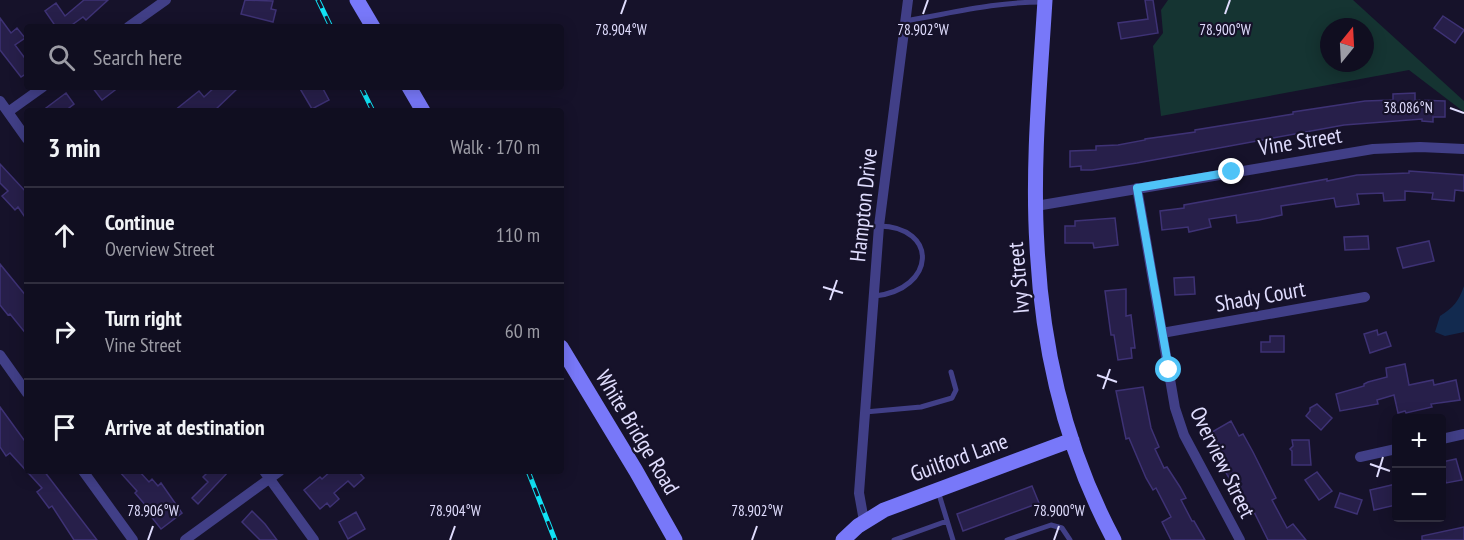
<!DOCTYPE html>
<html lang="en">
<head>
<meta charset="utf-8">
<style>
	body { margin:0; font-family:"PT Sans Narrow",sans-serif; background:#1e1c2d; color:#f1f3f6 }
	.controls { position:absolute; right:18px; bottom:18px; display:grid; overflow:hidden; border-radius:6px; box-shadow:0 3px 15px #0003 }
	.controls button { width:54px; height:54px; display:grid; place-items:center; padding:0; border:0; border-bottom:2px solid #302e3e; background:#100e20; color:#f1f3f6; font:30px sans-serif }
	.compass { position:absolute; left:1320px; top:18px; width:54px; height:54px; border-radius:50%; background:#100e20; box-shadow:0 3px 15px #0003; rotate:18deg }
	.stop { position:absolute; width:18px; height:18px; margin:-14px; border:4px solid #4fc3f7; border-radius:50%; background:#fff }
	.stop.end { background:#4fc3f7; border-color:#fff; box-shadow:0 2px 6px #0008 }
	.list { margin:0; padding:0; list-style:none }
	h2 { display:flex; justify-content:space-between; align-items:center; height:78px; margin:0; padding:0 24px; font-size:26px }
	h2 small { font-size:20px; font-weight:400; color:#9c9ca5 }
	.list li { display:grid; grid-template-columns:39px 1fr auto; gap:18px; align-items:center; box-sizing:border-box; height:96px; padding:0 24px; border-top:2px solid #302e3e }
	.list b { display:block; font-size:22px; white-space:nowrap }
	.list p { margin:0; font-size:20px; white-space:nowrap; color:#9c9ca5 }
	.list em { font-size:20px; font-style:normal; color:#9c9ca5 }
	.icon { flex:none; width:33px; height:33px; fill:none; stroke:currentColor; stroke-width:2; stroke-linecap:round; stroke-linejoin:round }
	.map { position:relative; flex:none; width:1464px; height:540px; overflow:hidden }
	.search { position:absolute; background:#100e20; box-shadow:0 3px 15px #0003; left:24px; top:24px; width:540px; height:66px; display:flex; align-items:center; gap:15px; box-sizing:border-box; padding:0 21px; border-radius:6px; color:#9c9ca5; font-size:22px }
	.panel { position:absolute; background:#100e20; box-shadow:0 3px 15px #0003; left:24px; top:108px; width:540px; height:366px; border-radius:6px }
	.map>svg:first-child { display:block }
</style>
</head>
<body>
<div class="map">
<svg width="1464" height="540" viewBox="0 0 1464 540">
	<rect width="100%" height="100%" fill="#16122a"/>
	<path fill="#153432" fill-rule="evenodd" d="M 1168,0 L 1353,0 L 1464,101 L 1464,112 L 1409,70 L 1161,116 L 1153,46 L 1163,33 L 1161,10 ZM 1329,27 L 1365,27 L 1365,63 L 1329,63 Z"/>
	<path fill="#122a4f" d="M 1464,286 L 1464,332 L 1445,336 L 1435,332 L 1440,316 C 1453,308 1459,301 1464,286 Z"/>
	<path fill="#271f4a" stroke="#3e3275" stroke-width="1.5" d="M 84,0 L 108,0 L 86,20 L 83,17 L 69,27 L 56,27 L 45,11 L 56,3 L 65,16 Z
		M 245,0 L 273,1 L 271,9 L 276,10 L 273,22 L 241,14 Z
		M 1145,0 L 1153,0 L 1158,33 L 1121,39 L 1118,23 L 1148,19 Z
		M 1443,16 L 1464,30 L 1455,43 L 1434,28 Z
		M 0,18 L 11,33 L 17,28 L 25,38 L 15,45 L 27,61 L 27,73 L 21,77 L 0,50 Z
		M 92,87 L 119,87 L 102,100 Z
		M 215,87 L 239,87 L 214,111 L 174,111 L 199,91 L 204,97 Z
		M 299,87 L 322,87 L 329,100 L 312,109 Z
		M 66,93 L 74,104 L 65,111 L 42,111 Z
		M 1415,93 L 1415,100 L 1445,101 L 1445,117 L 1433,117 L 1433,122 L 1422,121 L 1422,119 L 1344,125 L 1137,163 L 1092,170 L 1081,170 L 1081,166 L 1070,167 L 1070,151 L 1096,150 L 1096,146 L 1118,145 L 1145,140 L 1145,139 L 1195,132 L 1195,130 L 1293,114 L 1293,112 L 1365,101 L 1393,100 L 1393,94 Z
		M 0,164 L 27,193 L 27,220 L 18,207 L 15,210 L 2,196 L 8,191 L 0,183 Z
		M 1409,171 L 1464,175 L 1464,191 L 1455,190 L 1454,201 L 1432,199 L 1433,193 L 1405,191 L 1405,200 L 1384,201 L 1383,193 L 1357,194 L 1359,204 L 1336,207 L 1334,198 L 1281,206 L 1282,215 L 1259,220 L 1237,223 L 1236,215 L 1209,219 L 1211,227 L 1189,232 L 1188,227 L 1162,230 L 1160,211 L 1184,208 L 1184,205 L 1327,179 L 1327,181 L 1357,175 L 1409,173 Z
		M 1115,218 L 1118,245 L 1094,248 L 1093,243 L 1065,243 L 1065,226 L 1075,226 L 1075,221 Z
		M 1368,236 L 1369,249 L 1345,250 L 1344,237 Z
		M 1429,241 L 1434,261 L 1403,268 L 1397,248 Z
		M 0,264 L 27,297 L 27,335 L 10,314 L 8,315 L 0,305 Z
		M 1194,277 L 1195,294 L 1175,295 L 1174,278 Z
		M 1126,289 L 1126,316 L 1131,315 L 1135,348 L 1131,348 L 1132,358 L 1118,360 L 1114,335 L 1111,335 L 1105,291 Z
		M 1377,330 L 1378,335 L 1386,332 L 1391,346 L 1370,353 L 1364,334 Z
		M 1270,336 L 1284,336 L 1284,352 L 1261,352 L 1261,342 L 1270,342 Z
		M 1405,364 L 1409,385 L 1433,380 L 1434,385 L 1456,380 L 1460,400 L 1431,404 L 1432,407 L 1406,413 L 1405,411 L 1398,413 L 1394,395 L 1377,400 L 1378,404 L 1340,411 L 1336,394 L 1364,386 L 1364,384 L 1368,382 L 1387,377 L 1386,368 Z
		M 1143,387 L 1151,428 L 1159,447 L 1155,449 L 1164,468 L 1167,467 L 1180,487 L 1186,498 L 1181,500 L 1192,521 L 1194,521 L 1205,540 L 1171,540 L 1162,522 L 1171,517 L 1156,488 L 1153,490 L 1146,478 L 1129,438 L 1126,439 L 1116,391 Z
		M 1317,404 L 1332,418 L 1321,430 L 1306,416 L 1310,411 L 1310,408 Z
		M 0,407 L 27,444 L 27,471 L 44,471 L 97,540 L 74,540 L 52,506 L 49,508 L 37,492 L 42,488 L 10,453 L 6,456 L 0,447 Z
		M 1231,421 L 1239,436 L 1243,434 L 1253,452 L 1276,498 L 1272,500 L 1287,528 L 1293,524 L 1306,540 L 1268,540 L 1253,510 L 1250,511 L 1238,488 L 1236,489 L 1218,460 L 1221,459 L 1215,448 L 1219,446 L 1212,432 Z
		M 1292,440 L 1309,440 L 1311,465 L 1292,465 L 1292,451 L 1290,449 L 1293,446 Z
		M 1456,459 L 1462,480 L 1446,483 L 1442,462 Z
		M 119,471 L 139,471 L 149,482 L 152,479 L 158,486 L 161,483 L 182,513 L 161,529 L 150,515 L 153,514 L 135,493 L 137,491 Z
		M 209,471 L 229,471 L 198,504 L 192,498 L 208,482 L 203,477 Z
		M 331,471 L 358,471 L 364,478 L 354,487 L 348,481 L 334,493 L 339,499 L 330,507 L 327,503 L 320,509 L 304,490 L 320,477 L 322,479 Z
		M 1317,472 L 1332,491 L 1319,500 L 1305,480 Z
		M 1396,484 L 1396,505 L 1374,510 L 1370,490 Z
		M 1032,486 L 1039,503 L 963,531 L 957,514 Z
		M 1340,493 L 1362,500 L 1357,514 L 1335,507 Z
		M 252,511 L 265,524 L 277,540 L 260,540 L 242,522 Z
		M 356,512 L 365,529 L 348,539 L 339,522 Z
		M 1464,527 L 1464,540 L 1422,540 L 1422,536 Z"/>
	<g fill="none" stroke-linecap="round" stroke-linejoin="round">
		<path stroke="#413f87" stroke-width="5" d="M 905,21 C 953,13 994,2 1043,2
			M 875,296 C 936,289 939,227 879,226
			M 865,412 L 921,407 L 952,398 L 956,390 L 951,372
			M 938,491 L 953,540
			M 894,540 L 947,521
			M 1007,540 L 1051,525 L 1062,528 L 1070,540"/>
		<path stroke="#413f87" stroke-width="10" d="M 128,27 L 166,0
			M 0,101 L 27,139
			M 8,112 L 43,87
			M 1137,188 L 1175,408 L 1184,435 L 1240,540
			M 1036,206 L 1373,149 L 1420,147 L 1464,149
			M 1162,333 L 1365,297
			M 0,355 L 27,393
			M 1442,439 L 1464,434
			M 1360,457 L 1396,449
			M 83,471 L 133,540
			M 264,471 L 314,540
			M 864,521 L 859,493 L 879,226 L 908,0
			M 185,540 L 280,471"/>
		<path stroke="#7878f9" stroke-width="15" d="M 357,0 L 373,27
			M 1045,0 C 1040,82 1032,165 1037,246 C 1042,348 1066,450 1114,540
			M 409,87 L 423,111
			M 561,347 L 636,471 L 675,540
			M 843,540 L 858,526 L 884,510 L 1072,440"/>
		<g stroke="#11e3f5" stroke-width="5">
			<path id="rail" d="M 318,0 L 331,27
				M 361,87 L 373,111
				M 528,471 L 555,540"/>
		</g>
		<use href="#rail" stroke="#16122a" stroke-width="3" stroke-dasharray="9" stroke-linecap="butt"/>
	</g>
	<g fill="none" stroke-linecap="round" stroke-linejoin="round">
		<path stroke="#4fc3f7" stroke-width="8" d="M 1169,370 L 1137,188 L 1232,172"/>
	</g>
	<path fill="none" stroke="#e0ddfe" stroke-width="2" d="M 621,14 L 626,0M 923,14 L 928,0M 1225,14 L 1230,0M 1450,108 L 1464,113M 823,287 L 843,293M 830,300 L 837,280M 1097,375 L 1117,382M 1103,389 L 1110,369M 1370,464 L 1390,471M 1377,477 L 1383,457M 148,540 L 153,526M 450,540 L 455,526M 752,540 L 757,526M 1054,540 L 1059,526"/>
	<g text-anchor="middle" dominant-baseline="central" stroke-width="4.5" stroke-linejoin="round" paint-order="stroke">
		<g font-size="22" fill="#e0ddfe" stroke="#16122a">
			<text transform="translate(1300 141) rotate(-9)">Vine Street</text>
			<text transform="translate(863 205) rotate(-84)">Hampton Drive</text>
			<text transform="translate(1018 278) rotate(-95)">Ivy Street</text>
			<text transform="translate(1260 296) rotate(-10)">Shady Court</text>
			<text transform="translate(638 432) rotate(59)">White Bridge Road</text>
			<text transform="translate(959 457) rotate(-20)">Guilford Lane</text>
			<text transform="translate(1223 462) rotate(64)">Overview Street</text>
		</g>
	</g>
	<g font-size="15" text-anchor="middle" fill="#e0ddfe" stroke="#16122a" stroke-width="4.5" stroke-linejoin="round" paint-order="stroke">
		<text x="621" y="35">78.904°W</text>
		<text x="923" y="35">78.902°W</text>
		<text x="1225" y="35">78.900°W</text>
		<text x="1408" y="113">38.086°N</text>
		<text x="153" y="516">78.906°W</text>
		<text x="455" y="516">78.904°W</text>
		<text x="757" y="516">78.902°W</text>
		<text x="1059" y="516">78.900°W</text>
	</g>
</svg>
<div class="controls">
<button>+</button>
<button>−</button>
</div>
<svg class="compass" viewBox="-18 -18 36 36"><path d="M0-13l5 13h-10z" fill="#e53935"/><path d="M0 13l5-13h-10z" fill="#9c9ca5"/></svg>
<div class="stop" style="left:1169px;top:370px"></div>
<div class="stop end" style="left:1232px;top:172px"></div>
<div class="search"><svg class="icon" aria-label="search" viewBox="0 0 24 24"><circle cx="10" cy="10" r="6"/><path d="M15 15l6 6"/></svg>Search here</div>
<section class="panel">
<h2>3 min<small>Walk · 170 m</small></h2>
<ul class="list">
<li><svg class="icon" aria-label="ahead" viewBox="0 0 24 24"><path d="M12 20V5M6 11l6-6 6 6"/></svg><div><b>Continue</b><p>Overview Street</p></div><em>110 m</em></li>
<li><svg class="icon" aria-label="right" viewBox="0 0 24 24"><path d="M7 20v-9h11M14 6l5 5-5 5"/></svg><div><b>Turn right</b><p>Vine Street</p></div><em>60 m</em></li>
<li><svg class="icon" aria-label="arrive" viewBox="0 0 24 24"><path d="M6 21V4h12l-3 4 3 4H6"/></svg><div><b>Arrive at destination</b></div></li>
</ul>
</section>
</div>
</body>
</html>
